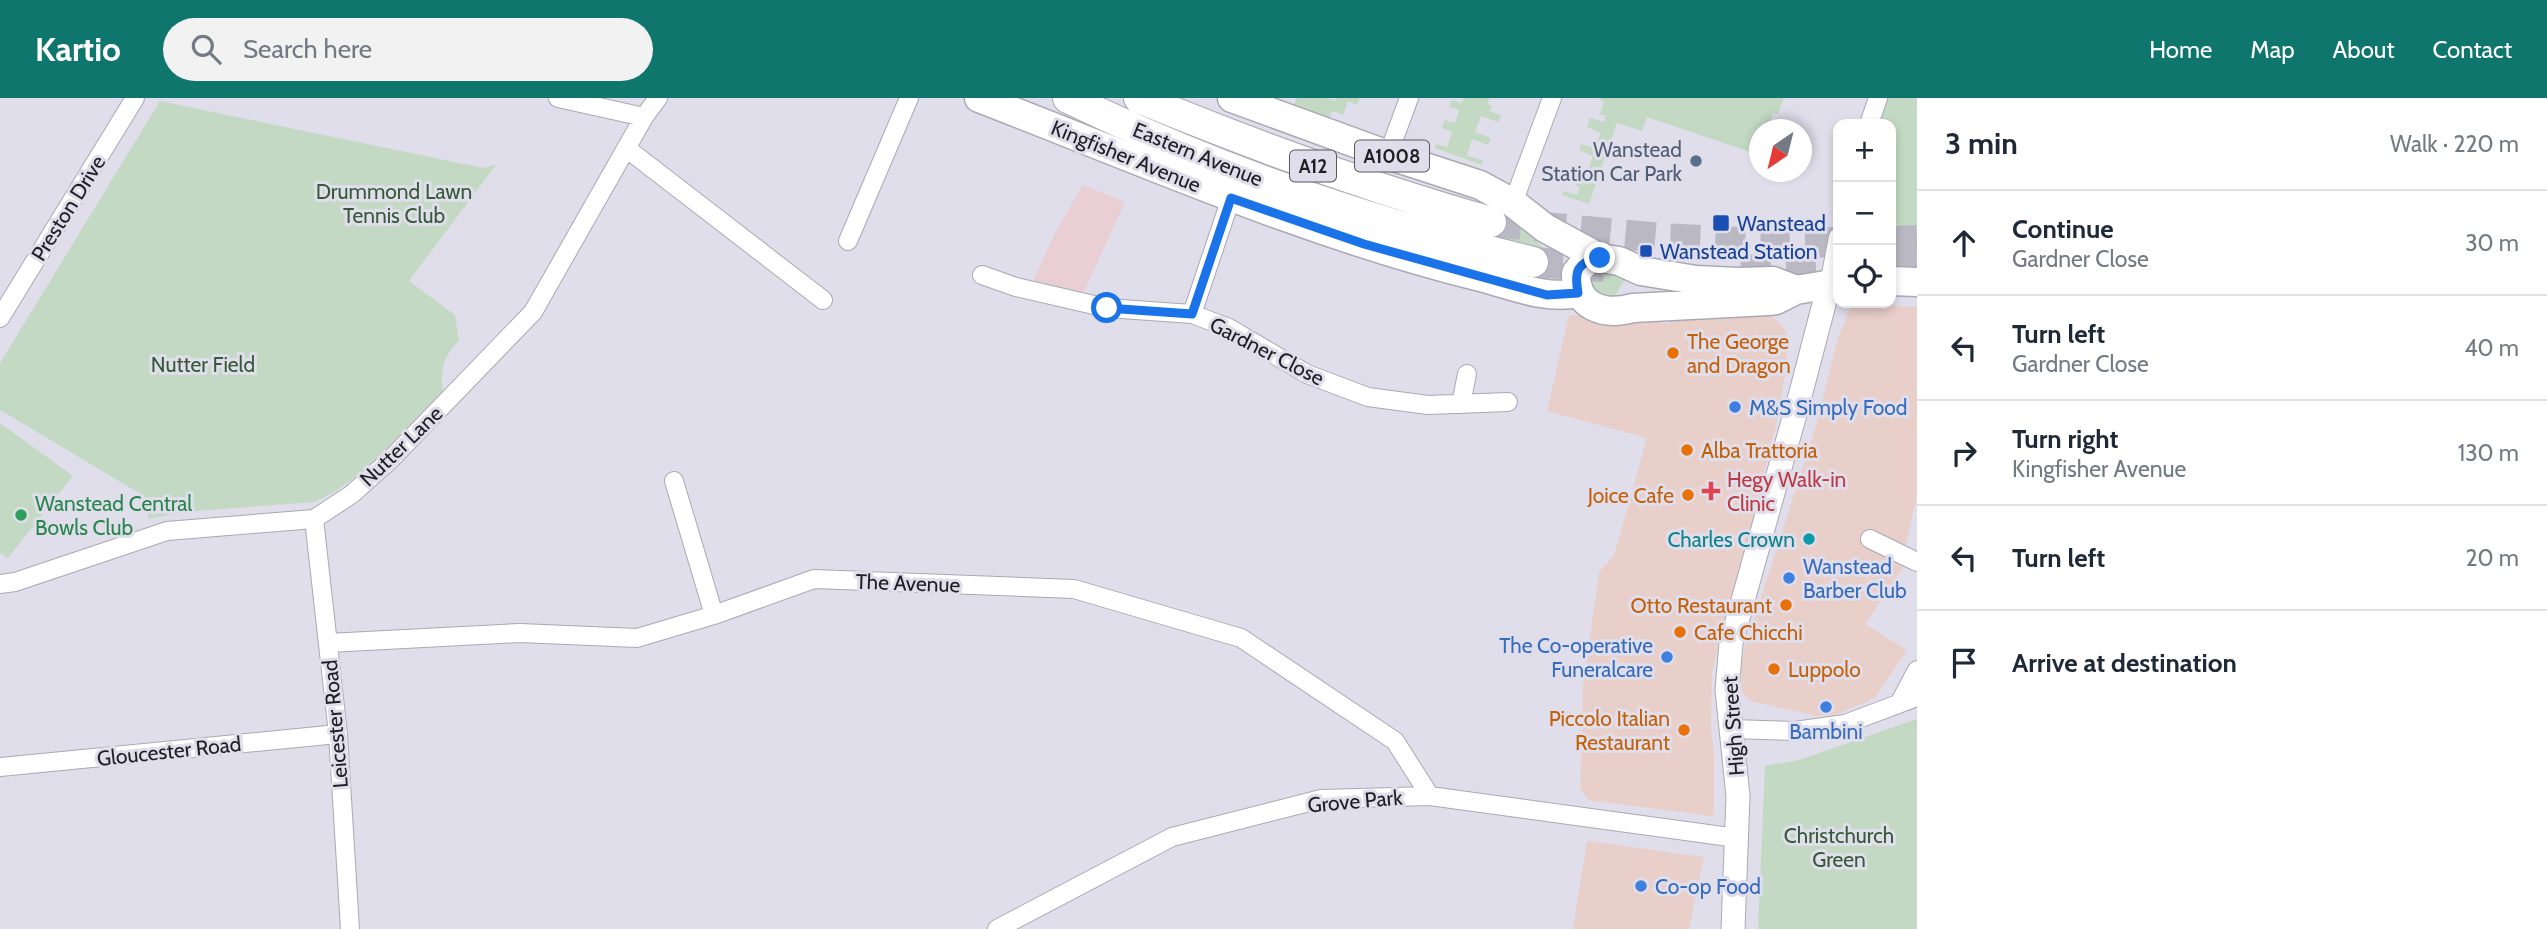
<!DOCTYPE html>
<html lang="en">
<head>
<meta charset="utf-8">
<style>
	body { margin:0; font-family:Cabin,sans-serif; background:#f2f2f3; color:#1f2937 }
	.controls { position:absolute; right:21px; top:21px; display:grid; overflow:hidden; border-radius:14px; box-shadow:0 4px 10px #0003 }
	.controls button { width:63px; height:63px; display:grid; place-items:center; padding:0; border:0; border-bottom:2px solid #e0e1e3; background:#fff; color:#1f2937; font:35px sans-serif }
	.compass { position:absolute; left:1749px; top:21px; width:63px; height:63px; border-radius:50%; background:#fff; box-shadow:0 4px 10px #0003; rotate:215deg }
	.stop { position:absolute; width:21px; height:21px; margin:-16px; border:5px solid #1a73e8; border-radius:50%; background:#fff }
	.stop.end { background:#1a73e8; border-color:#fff; box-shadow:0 2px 7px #0008 }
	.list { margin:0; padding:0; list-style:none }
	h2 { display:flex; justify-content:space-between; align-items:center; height:91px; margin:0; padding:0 28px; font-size:30px }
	h2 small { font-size:23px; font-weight:400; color:#747a83 }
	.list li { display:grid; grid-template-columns:46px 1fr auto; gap:21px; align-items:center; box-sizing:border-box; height:105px; padding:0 28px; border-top:2px solid #e0e1e3 }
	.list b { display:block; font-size:26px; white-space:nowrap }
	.list p { margin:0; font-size:23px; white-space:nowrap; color:#747a83 }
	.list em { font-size:23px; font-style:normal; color:#747a83 }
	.icon { flex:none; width:38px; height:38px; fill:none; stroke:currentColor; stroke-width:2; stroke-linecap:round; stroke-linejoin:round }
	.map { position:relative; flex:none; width:1917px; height:831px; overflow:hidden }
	header { display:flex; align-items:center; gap:42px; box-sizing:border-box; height:98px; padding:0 35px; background:#0f766e; color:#fff }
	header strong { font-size:33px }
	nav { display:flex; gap:38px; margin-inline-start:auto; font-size:24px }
	.search { width:490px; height:63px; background:#f2f2f3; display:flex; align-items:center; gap:18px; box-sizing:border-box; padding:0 24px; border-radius:38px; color:#747a83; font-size:26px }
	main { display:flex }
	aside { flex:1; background:#fff }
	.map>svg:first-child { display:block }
</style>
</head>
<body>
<header>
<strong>Kartio</strong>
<div class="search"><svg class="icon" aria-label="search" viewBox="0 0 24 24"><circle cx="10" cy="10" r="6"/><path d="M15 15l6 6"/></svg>Search here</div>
<nav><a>Home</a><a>Map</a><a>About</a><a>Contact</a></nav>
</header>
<main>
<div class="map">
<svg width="1917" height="831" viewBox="0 0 1917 831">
	<rect width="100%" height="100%" fill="#e0deeb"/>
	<path fill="#e9cfc9" d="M 1859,206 L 1917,209 L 1917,398 L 1905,449 L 1917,454 L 1917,471 L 1905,467 L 1865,526 L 1907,552 L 1875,600 L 1835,617 L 1816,618 L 1750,603 L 1742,594 L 1740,565 L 1816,328 L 1838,240 L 1849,213 Z
		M 1569,217 L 1646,221 L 1669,226 L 1671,218 L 1768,217 L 1777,222 L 1787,235 L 1787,267 L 1776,327 L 1731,508 L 1721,532 L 1712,575 L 1711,630 L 1714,658 L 1714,715 L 1712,718 L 1588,702 L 1580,690 L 1583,589 L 1599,474 L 1614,458 L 1647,340 L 1547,313 Z
		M 1587,743 L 1704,759 L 1689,831 L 1573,831 Z"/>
	<path fill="#e9ced3" d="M 1083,87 L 1125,104 L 1082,198 L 1033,183 L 1056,133 Z"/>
	<path fill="#c3d9c3" d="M 1297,0 L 1327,0 L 1335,3 L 1336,0 L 1360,0 L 1357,7 L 1348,3 L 1343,17 L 1332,13 L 1327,26 L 1291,12 Z
		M 1464,0 L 1490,0 L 1487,6 L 1492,8 L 1490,13 L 1501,17 L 1498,24 L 1481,18 L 1475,34 L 1491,40 L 1488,47 L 1472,41 L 1467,57 L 1483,63 L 1482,67 L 1435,50 L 1436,46 L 1447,49 L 1452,34 L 1442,30 L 1445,22 L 1455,25 L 1459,12 L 1449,8 L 1452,2 L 1461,5 Z
		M 1598,0 L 1784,0 L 1778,16 L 1773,15 L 1768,31 L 1759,32 L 1759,57 L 1647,19 L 1642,33 L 1617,25 L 1589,106 L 1562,97 L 1564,93 L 1577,97 L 1580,89 L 1575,87 L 1578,79 L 1569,76 L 1572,69 L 1587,74 L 1593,58 L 1579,52 L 1581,46 L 1595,50 L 1601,35 L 1587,29 L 1590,20 L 1604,24 L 1606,18 L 1600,16 L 1604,4 Z
		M 1886,0 L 1917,0 L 1917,157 L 1892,155 L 1897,147 L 1900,131 L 1891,117 L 1891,26 L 1877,26 Z
		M 160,3 L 483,70 L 496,67 L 409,183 L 455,217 L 459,243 C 443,258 440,272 443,293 C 410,326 356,389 314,404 L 183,414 L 149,421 L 139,395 L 0,312 L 0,265 Z
		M 1495,110 L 1506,116 L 1557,162 L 1558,170 L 1552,179 L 1529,180 L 1487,142 Z
		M 1590,173 L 1628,177 L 1614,199 L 1596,202 L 1585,179 Z
		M 0,325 L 73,378 L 8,460 L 0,455 Z
		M 1917,621 L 1917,831 L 1758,831 L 1765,668 L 1799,662 Z"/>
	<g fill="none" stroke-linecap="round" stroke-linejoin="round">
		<path stroke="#b9b8c3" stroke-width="30" stroke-dasharray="30 15" stroke-linecap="butt" d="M 1491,124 L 1662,140 L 1779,146 L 1838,144
			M 1891,143 L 1917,142
			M 1533,164 L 1604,169
			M 1891,168 L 1917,167
			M 1741,172 L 1838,169"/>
		<g stroke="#aaa8b5" stroke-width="20">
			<path id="minor" d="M 558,0 L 644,19
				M 1869,26 L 1878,0
				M 626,50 L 823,202
				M 1388,57 L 1409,0
				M 1513,105 L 1552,0
				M 848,143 L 909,0
				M 982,177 L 1016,189 L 1107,210 L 1192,216 L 1229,230 L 1307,276 L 1368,299 L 1428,307 L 1508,304
				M 1829,187 L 1838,139
				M 1192,216 L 1231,100
				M 0,220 L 135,0
				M 1461,306 L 1467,276
				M 674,383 L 714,517
				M 314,421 L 338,636 L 350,831
				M 1870,441 L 1917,464
				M 0,486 L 15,484 L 167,433 L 314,421 L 352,396 L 391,361 L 533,214 L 644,19 L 658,0
				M 328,545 L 520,535 L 637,540 L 714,517 L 814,481 L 1074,491 L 1241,540 L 1395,643 L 1430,698
				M 1899,606 L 1917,572
				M 1731,631 L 1795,633 L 1845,626 L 1917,599
				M 0,669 L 338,636
				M 997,831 L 1172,739 L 1321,701 L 1430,698 L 1737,740"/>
		</g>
		<g stroke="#aaa8b5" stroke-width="25">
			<path id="tertiary" d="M 1733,831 L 1738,698 L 1727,592 L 1731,545 L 1799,302 L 1829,187"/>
		</g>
		<g stroke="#aaa8b5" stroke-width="31">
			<path id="primary" d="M 979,0 C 1145,64 1307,136 1480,179 C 1512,187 1545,202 1578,195
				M 1232,0 L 1388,57 L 1480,87 L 1513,105 L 1545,130 L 1600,160
				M 1891,183 L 1917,184
				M 1796,192 L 1773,183 L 1738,184 L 1696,182 L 1641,173 L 1619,163 L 1600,160 L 1587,162 L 1576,175 C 1575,209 1604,218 1633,210 L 1768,203 L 1776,202 L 1796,192 L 1838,185"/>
		</g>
		<g stroke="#aaa8b5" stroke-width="32">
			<path id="trunk" d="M 1068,0 C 1216,72 1373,125 1533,164
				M 1139,0 C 1255,48 1371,90 1491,124"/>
		</g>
		<use href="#minor" stroke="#fff" stroke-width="18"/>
		<use href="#tertiary" stroke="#fff" stroke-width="23"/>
		<use href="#primary" stroke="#fff" stroke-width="28"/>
		<use href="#trunk" stroke="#fff" stroke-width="30"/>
	</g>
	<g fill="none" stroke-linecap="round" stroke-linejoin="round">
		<path stroke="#1a73e8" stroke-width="9" d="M 1107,210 L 1192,216 L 1231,100 L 1364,146 L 1547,197 L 1578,195 C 1574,173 1577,164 1600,160"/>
	</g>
	<circle fill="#5c6f8a" stroke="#e0deeb" stroke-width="2.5" cx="1696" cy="63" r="7"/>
	<g fill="#1a4fb4" stroke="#e0deeb" stroke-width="2.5">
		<rect x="1712" y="116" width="18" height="18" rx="3.5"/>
		<rect x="1639" y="146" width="14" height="14" rx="3.5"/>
	</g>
	<g fill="#e8710a" stroke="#e0deeb" stroke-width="2.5">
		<circle cx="1673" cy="255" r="7"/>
		<circle cx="1687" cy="352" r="7"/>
		<circle cx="1688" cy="397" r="7"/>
		<circle cx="1786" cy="507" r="7"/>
		<circle cx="1680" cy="534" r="7"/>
		<circle cx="1774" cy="571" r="7"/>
		<circle cx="1684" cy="632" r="7"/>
	</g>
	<g fill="#3f7fe0" stroke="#e0deeb" stroke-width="2.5">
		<circle cx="1735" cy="309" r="7"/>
		<circle cx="1789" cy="480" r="7"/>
		<circle cx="1667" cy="559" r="7"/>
		<circle cx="1826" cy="609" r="7"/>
		<circle cx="1641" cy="788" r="7"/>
	</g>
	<path fill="#e0444e" stroke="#e0deeb" stroke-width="2.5" d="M1707.5 382.5h7v7h7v7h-7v7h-7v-7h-7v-7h7z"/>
	<circle fill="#2e9e5b" stroke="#e0deeb" stroke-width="2.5" cx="21" cy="417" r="7"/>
	<circle fill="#0f9aa8" stroke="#e0deeb" stroke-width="2.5" cx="1809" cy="441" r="7"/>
	<g text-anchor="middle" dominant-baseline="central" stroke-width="6" stroke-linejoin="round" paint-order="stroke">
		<g fill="#e0deeb" stroke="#59585f" stroke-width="2">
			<rect x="1355" y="42.5" width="74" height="31" rx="5"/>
			<rect x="1290" y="52.5" width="46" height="31" rx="5"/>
		</g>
		<g font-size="19" font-weight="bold" fill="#1f1e23">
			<text x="1392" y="58">A1008</text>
			<text x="1313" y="68">A12</text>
		</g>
		<g font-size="21" fill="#4e5e75" stroke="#e0deeb" text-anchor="end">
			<text x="1682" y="51">Wanstead<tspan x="1682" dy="24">Station Car Park</tspan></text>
		</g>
		<g font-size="21" fill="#1f1e23" stroke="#e0deeb">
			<text transform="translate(1198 56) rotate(22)">Eastern Avenue</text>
			<text transform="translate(1126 58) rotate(22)">Kingfisher Avenue</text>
			<text transform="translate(68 110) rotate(-58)">Preston Drive</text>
			<text transform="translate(1267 253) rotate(27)">Gardner Close</text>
			<text transform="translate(401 348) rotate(-44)">Nutter Lane</text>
			<text transform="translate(908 485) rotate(2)">The Avenue</text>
			<text transform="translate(335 626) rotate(-95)">Leicester Road</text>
			<text transform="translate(1733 628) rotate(-94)">High Street</text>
			<text transform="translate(169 653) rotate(-6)">Gloucester Road</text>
			<text transform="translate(1355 703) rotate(-5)">Grove Park</text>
		</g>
		<g font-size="21" fill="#355a37" stroke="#e0deeb">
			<text x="394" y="93">Drummond Lawn<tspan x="394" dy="24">Tennis Club</tspan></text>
			<text x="203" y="266">Nutter Field</text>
			<text x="1839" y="737">Christchurch<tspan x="1839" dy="24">Green</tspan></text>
		</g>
		<g font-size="21" fill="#164399" stroke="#e0deeb" text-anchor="start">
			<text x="1737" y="125">Wanstead</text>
			<text x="1660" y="153">Wanstead Station</text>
		</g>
		<g font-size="21" fill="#c56008" stroke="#e0deeb" text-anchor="start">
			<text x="1687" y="243">The George<tspan x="1687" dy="24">and Dragon</tspan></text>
			<text x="1701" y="352">Alba Trattoria</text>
			<text x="1674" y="397" text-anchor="end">Joice Cafe</text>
			<text x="1772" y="507" text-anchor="end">Otto Restaurant</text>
			<text x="1694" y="534">Cafe Chicchi</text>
			<text x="1788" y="571">Luppolo</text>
			<text x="1670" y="620" text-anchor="end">Piccolo Italian<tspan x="1670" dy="24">Restaurant</tspan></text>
		</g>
		<g font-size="21" fill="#366cbe" stroke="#e0deeb" text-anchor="start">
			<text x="1749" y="309">M&amp;S Simply Food</text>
			<text x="1803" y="468">Wanstead<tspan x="1803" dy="24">Barber Club</tspan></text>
			<text x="1653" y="547" text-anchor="end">The Co-operative<tspan x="1653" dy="24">Funeralcare</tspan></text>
			<text x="1826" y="633" text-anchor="middle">Bambini</text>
			<text x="1655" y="788">Co-op Food</text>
		</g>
		<g font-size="21" fill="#be3a42" stroke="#e0deeb" text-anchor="start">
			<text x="1727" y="381">Hegy Walk-in<tspan x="1727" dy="24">Clinic</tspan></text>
		</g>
		<g font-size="21" fill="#27864d" stroke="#e0deeb" text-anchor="start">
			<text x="35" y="405">Wanstead Central<tspan x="35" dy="24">Bowls Club</tspan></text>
		</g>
		<g font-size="21" fill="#0d838f" stroke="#e0deeb" text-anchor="end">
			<text x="1795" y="441">Charles Crown</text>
		</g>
	</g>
</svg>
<div class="controls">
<button>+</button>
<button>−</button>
<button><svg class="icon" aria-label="locate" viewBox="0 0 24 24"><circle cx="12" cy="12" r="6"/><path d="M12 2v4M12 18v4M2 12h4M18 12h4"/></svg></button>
</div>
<svg class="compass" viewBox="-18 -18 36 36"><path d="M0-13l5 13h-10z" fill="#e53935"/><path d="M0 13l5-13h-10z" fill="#747a83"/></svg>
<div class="stop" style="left:1107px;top:210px"></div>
<div class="stop end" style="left:1600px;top:160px"></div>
</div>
<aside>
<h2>3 min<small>Walk · 220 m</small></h2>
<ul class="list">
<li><svg class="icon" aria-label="ahead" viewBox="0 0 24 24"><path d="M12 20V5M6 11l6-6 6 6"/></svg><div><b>Continue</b><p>Gardner Close</p></div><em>30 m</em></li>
<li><svg class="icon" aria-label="left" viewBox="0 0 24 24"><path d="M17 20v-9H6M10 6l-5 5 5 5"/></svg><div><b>Turn left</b><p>Gardner Close</p></div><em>40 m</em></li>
<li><svg class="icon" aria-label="right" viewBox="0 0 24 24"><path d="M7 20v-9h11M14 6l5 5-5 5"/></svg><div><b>Turn right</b><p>Kingfisher Avenue</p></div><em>130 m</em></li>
<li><svg class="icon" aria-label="left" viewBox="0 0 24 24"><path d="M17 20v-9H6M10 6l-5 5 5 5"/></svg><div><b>Turn left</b></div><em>20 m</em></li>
<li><svg class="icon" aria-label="arrive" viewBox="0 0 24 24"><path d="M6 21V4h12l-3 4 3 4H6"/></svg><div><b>Arrive at destination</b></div></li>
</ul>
</aside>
</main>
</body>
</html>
